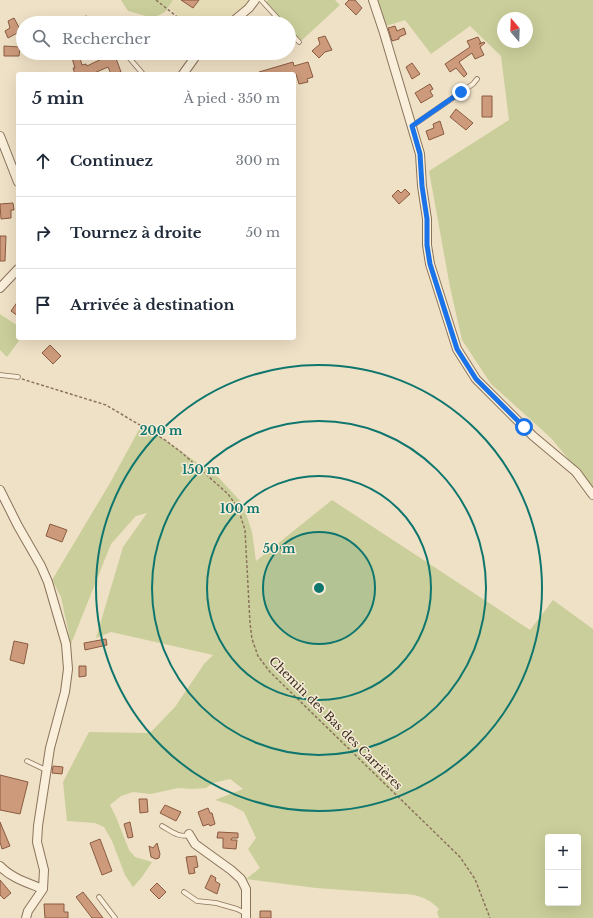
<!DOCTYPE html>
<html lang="fr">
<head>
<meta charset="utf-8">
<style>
	body { margin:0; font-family:"Libre Baskerville",serif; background:#f6f6f7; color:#1f2937 }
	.controls { position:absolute; right:12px; bottom:12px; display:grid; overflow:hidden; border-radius:4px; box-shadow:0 4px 16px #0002 }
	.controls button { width:36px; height:36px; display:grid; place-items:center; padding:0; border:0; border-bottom:1px solid #e0e1e3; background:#fff; color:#1f2937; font:20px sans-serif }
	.compass { position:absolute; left:497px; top:12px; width:36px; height:36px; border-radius:50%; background:#fff; box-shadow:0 4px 16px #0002; rotate:341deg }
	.stop { position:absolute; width:12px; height:12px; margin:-9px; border:3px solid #1a73e8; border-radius:50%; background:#fff }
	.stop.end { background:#1a73e8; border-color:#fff; box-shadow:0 1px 4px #0008 }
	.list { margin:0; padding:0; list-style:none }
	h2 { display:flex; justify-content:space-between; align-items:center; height:52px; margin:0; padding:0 16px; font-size:17px }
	h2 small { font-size:13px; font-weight:400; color:#747a83 }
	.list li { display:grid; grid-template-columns:26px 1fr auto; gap:12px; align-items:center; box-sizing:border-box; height:72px; padding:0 16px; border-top:1px solid #e0e1e3 }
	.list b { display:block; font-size:15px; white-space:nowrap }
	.list em { font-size:13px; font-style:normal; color:#747a83 }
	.icon { flex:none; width:22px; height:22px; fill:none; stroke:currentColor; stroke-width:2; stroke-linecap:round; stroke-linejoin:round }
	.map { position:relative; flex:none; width:593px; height:918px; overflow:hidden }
	.search { position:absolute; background:#fff; box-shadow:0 4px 16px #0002; left:16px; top:16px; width:280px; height:44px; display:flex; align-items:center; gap:10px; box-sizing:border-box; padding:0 14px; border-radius:22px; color:#747a83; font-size:15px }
	.panel { position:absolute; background:#fff; box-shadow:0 4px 16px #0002; left:16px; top:72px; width:280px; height:268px; border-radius:4px }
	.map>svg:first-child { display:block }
</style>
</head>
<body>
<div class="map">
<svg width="593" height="918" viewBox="0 0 593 918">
	<rect width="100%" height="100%" fill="#efe1c6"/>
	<path fill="#e5dbb4" d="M 173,0 L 251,0 L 237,15 L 225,23 L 188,23 L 168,7 Z"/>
	<path fill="#cace9a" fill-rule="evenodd" d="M 121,0 L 173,0 L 165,12 L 153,18 L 128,11 Z
		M 268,0 L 335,0 L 340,5 L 301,41 L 289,29 L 289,23 L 284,23 L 265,3 Z
		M 377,0 L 593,0 L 593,489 L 551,438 L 491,384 L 462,340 L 450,287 L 429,171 L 509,120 L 501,56 L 470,26 L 431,54 L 405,20 L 386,26 ZM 503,18 L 527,18 L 527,42 L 503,42 Z
		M 0,314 L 18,326 L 18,338 L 21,338 L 7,357 L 0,350 Z
		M 142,424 L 219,478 L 243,504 L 252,532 L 256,561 L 332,500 L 530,630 L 553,600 L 593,629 L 593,918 L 439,918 L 437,912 L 439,909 C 429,898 415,893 400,894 L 316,888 L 246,879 L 260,868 L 248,849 L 256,838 L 244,812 L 231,805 L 215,800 L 243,789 L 230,779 L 213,783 L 206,788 L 192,789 L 178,788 L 151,794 L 133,792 L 121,796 L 110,805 L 116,817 L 129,850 L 135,857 L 152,862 L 142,877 L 133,887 L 125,875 L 112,841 L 104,827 L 95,823 L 67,821 L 63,782 L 89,732 L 150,733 L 175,707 L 204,664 L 213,655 L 111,632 L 96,638 L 123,547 L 147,513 L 136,516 L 111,544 L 71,644 L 61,597 L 52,580 L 110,483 ZM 548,837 L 578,837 L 578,903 L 548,903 Z"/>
	<path fill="#cd9b7c" stroke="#8a5b41" d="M 181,0 L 199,0 L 193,8 Z
		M 349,0 L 355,0 L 362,8 L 356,15 L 345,4 Z
		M 87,16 L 89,23 L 81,23 L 79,18 Z
		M 14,18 L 21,31 L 8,38 L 5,31 L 10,28 L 8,21 Z
		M 395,26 L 397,31 L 404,28 L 406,34 L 399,37 L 399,39 L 392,41 L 388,28 Z
		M 325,36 L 332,50 L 325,52 L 319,58 L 312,51 L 320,44 L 318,38 Z
		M 478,37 L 481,43 L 479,44 L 484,42 L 485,43 L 480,47 L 484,55 L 475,59 L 472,53 L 459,62 L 467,74 L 464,77 L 456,68 L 450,72 L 445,64 L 470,47 L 467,41 Z
		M 4,46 L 20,47 L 19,56 L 4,56 Z
		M 114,53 L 121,72 L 111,74 L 108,67 L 92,74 L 75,74 L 73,68 L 75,68 L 72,58 L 79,55 L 82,65 L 86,64 L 87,66 Z
		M 293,62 L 294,66 L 308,62 L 313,77 L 307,79 L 308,82 L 299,84 L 296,74 L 259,74 L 259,72 Z
		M 412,63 L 420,74 L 412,79 L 406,67 Z
		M 430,84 L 433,89 L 430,91 L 433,96 L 421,103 L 415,93 Z
		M 482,96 L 492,96 L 492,117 L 482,117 Z
		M 456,109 L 473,123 L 466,130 L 450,117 Z
		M 440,121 L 444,134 L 429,140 L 426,131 L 434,128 L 433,124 Z
		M 405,189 L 410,194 L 399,204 L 392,196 L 398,190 L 401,193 Z
		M 13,203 L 14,210 L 11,210 L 11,218 L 1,219 L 0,204 Z
		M 0,236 L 6,236 L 5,261 L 0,261 Z
		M 18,301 L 18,316 L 11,311 Z
		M 50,345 L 61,356 L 53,364 L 42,353 Z
		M 50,524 L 67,530 L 62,542 L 46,536 Z
		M 106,639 L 107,645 L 85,650 L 84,643 Z
		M 14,641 L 28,644 L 24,664 L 10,660 Z
		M 79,666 L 86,666 L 86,676 L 79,677 Z
		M 53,766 L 63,767 L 62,774 L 52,773 Z
		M 0,775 L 28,782 L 20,814 L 0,810 Z
		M 139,799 L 147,799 L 148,812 L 140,813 Z
		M 165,805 L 181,812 L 176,821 L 160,813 Z
		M 208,808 L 210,813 L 212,813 L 215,824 L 210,826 L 209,824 L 203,826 L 198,812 Z
		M 0,822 L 10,846 L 2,849 L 0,842 Z
		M 130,822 L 133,837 L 128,838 L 124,824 Z
		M 218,832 L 238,833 L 238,838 L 232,838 L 231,840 L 237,840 L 236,849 L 223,848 L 223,838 L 217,838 Z
		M 100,839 L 112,871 L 102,875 L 90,843 Z
		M 157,843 L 160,854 L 159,858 L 156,859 L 151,857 L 149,846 L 153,848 Z
		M 196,856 L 198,867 L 194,868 L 195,873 L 189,874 L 186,857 Z
		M 211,875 L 216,878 L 215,881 L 220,884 L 217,894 L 205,888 Z
		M 0,880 L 11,893 L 4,899 L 0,895 Z
		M 157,883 L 166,892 L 159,899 L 150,890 Z
		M 83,892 L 94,906 L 103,918 L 92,918 L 76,897 Z
		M 44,904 L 64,904 L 64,912 L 68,912 L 68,918 L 45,918 Z
		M 260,911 L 271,911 L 271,918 L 260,918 Z"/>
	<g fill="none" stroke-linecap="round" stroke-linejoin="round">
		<g stroke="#8b735c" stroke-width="5.5">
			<path id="lane" d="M 261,0 L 282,23
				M 289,31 L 299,42
				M 125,53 L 143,74
				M 412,126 L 473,84 L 477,79
				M 0,375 L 18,377
				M 27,761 L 46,770
				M 162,826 C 171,831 179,838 189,835
				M 184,892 L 197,901 L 216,903 L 237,909 L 245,913
				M 99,897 L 115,918"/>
		</g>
		<g stroke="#8b735c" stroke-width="10">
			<path id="street" d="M 373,0 L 384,33 L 420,154 L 422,186 L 427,219 L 427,245 L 430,264 L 457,349 L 476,379 L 533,436 L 576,472 L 593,495
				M 231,23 L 249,8 L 255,0
				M 183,74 L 198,53
				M 0,136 L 18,182
				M 0,288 L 18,269
				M 0,490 L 18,526 L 41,566 L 48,582 L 66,644 L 68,669 L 65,692 L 50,748 L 38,826 L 37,842 L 44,870 L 43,889 L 28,911 L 26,918
				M 189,834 L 195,844 L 231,870 L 241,879 L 246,889 L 246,918
				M 0,866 C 11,878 28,883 43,889"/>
		</g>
		<path stroke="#8b735c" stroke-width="1.5" stroke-dasharray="3 2" stroke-linecap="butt" d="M 156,0 L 185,23
			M 22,379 L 106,405 L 165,440 L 181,452 L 228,494 L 238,508 L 245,530 L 250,623 L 252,639 L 258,656 L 270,672 L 460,857 L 475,879 L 490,918"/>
		<use href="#lane" stroke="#f9efda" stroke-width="4"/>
		<use href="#street" stroke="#f9efda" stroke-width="8"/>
	</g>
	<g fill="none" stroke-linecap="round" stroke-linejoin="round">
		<path stroke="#1a73e8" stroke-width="5" d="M 461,92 L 412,126 L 420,154 L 422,186 L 427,219 L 427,245 L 430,264 L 457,349 L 476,379 L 524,427"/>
	</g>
	<circle cx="319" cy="588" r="56" fill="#0f766e" fill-opacity=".12"/>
	<g fill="none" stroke="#0f766e" stroke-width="2">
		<circle cx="319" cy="588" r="56"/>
		<circle cx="319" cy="588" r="112"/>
		<circle cx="319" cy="588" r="167"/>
		<circle cx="319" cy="588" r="223"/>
	</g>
	<g text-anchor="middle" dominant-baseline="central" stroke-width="3" stroke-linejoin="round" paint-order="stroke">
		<g font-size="12" fill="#3b2c1f" stroke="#f6ecd6">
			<text transform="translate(336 723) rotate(45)">Chemin des Bas des Carrières</text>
		</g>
	</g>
	<circle cx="319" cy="588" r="6" fill="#0f766e" stroke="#f6ecd6" stroke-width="2"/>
	<g font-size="12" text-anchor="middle" font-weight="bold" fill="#0f766e" stroke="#f6ecd6" stroke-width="3" stroke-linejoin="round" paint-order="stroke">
		<text x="161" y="435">200 m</text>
		<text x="201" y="474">150 m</text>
		<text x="240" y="513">100 m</text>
		<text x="279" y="553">50 m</text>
	</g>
</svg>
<div class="controls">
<button>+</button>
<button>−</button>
</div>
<svg class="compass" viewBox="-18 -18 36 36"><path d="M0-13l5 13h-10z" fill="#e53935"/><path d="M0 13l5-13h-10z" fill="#747a83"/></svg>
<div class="stop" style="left:524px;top:427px"></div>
<div class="stop end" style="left:461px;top:92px"></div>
<div class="search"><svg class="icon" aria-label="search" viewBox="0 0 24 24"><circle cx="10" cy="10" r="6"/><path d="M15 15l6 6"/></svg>Rechercher</div>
<section class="panel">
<h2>5 min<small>À pied · 350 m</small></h2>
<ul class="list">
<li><svg class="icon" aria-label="ahead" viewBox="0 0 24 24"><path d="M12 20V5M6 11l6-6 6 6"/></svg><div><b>Continuez</b></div><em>300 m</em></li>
<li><svg class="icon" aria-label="right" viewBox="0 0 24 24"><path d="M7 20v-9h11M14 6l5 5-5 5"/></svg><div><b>Tournez à droite</b></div><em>50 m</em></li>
<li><svg class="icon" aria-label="arrive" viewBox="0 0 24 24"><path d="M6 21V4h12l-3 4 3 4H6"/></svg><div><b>Arrivée à destination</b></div></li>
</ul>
</section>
</div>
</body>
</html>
